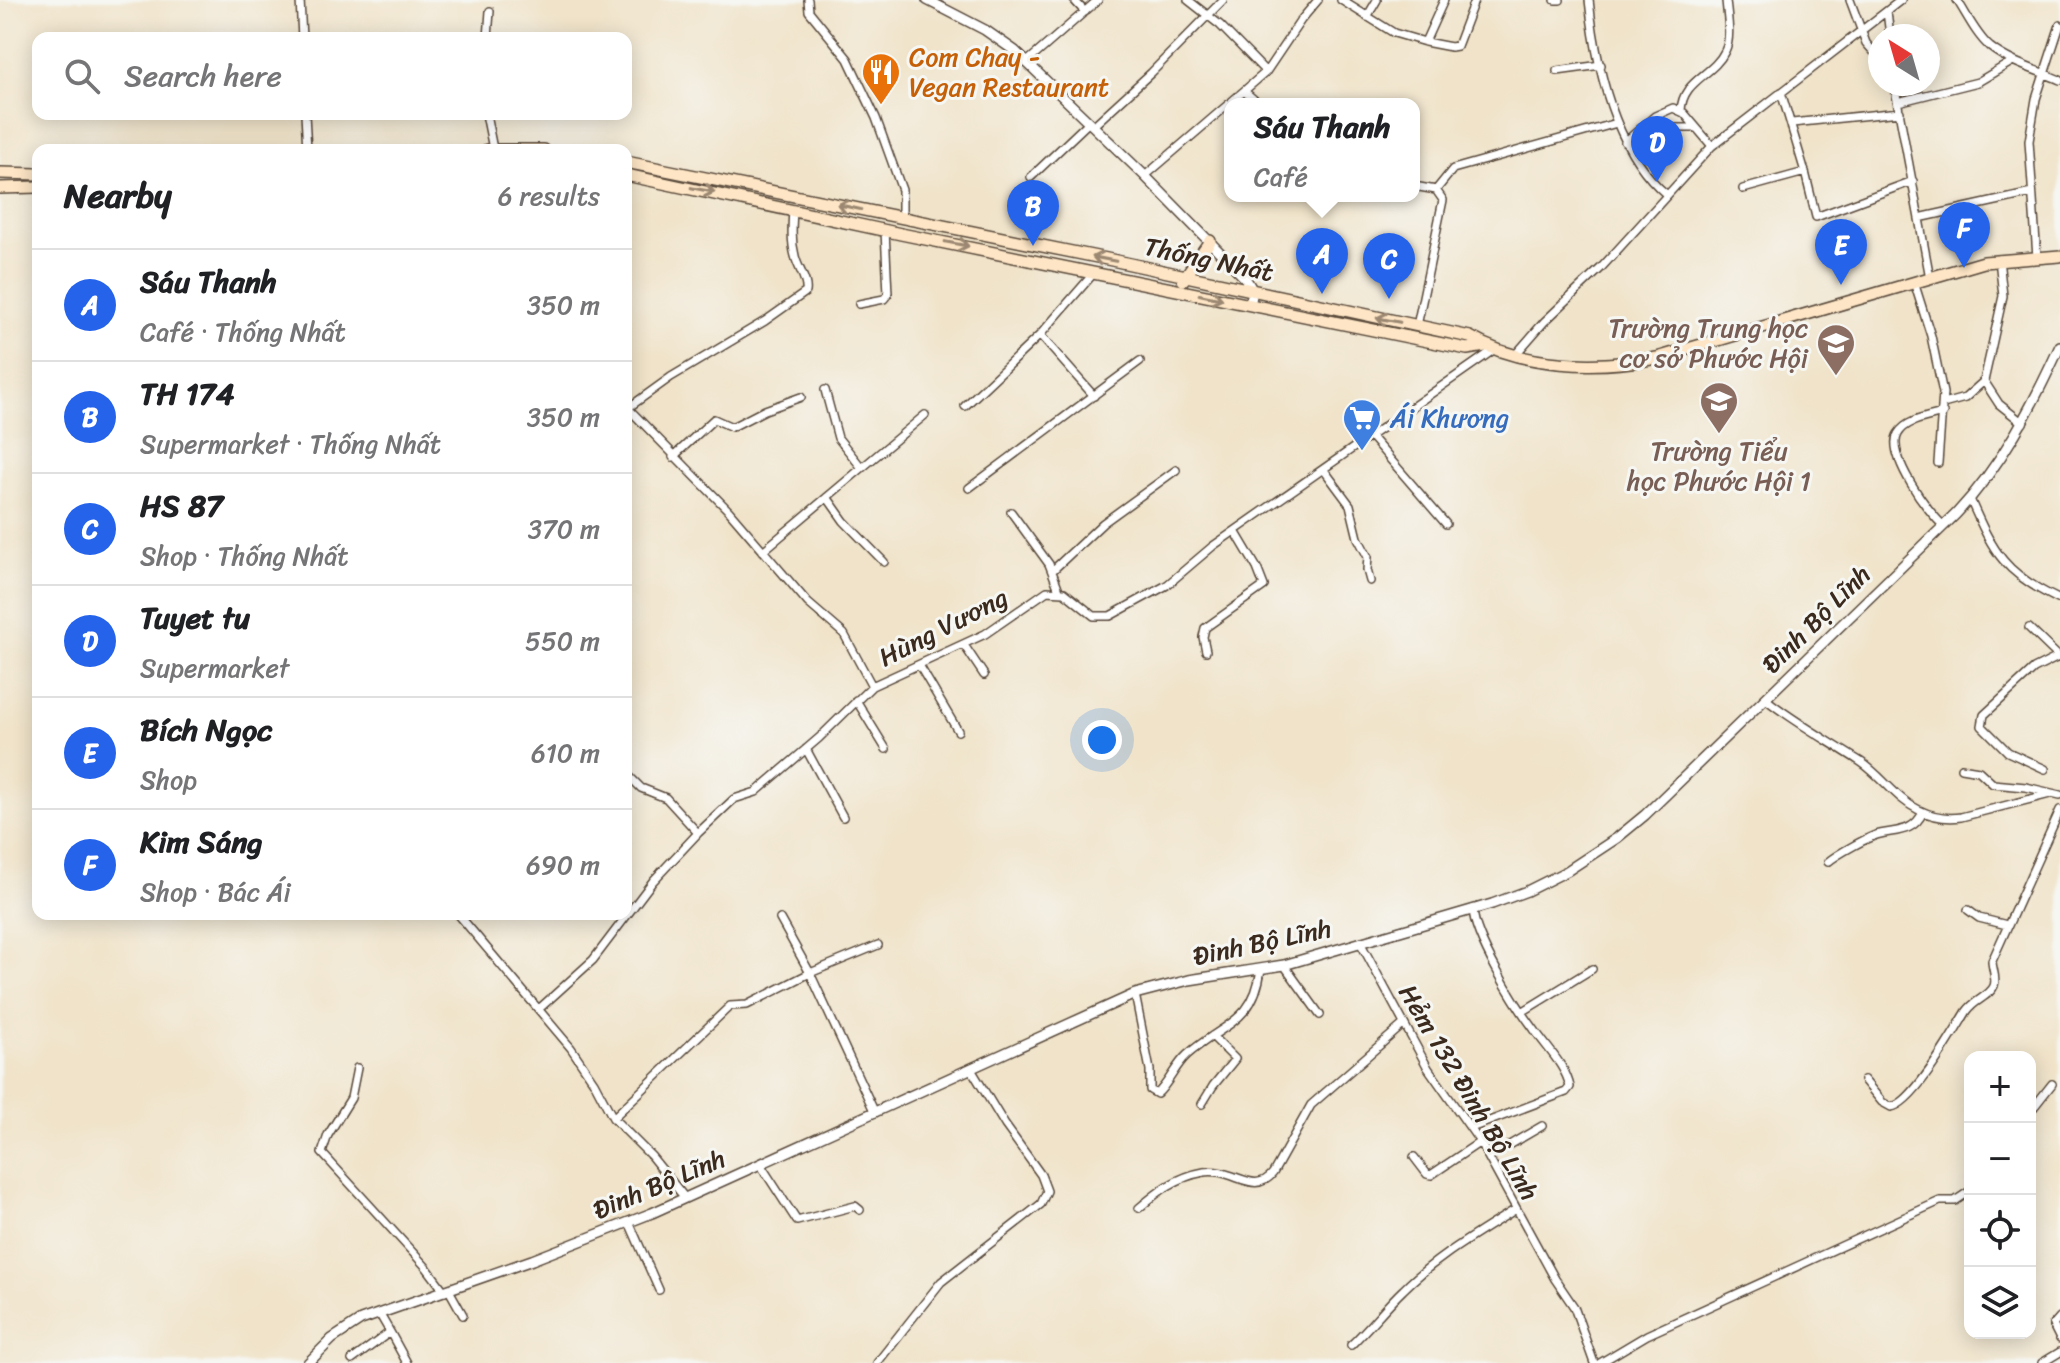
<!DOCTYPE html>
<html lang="en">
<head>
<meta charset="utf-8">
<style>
	body { margin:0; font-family:Sriracha,sans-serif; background:#f6f6f6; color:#202124 }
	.controls { position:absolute; right:24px; bottom:24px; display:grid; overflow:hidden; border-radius:16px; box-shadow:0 4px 20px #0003 }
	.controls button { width:72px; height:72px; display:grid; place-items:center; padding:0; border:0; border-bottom:2px solid #e0e0e0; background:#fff; color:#202124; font:40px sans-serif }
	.compass { position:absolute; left:1868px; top:24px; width:72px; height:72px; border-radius:50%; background:#fff; box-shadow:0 4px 20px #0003; rotate:323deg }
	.you { position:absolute; left:1102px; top:740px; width:28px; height:28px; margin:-20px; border:6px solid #fff; border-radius:50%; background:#1a73e8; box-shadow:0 0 0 12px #1a73e833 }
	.badge { display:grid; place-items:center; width:52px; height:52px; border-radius:50%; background:#2563eb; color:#fff; font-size:26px; font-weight:700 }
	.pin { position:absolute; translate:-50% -66px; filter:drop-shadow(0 2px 4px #0008) }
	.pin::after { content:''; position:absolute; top:42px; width:28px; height:24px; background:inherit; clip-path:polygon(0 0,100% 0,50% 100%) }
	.popup { position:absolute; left:1224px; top:98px; width:196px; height:104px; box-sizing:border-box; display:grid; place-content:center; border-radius:16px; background:#fff; filter:drop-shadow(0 2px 6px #0005); font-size:26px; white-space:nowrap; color:#757577 }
	.popup b { font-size:30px; color:#202124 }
	.popup::after { content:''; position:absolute; left:50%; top:100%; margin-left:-16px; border:16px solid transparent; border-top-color:#fff }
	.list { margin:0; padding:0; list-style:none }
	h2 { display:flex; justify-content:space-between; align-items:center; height:104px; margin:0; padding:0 32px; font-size:34px }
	h2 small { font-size:26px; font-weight:400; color:#757577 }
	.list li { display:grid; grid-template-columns:52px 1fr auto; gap:24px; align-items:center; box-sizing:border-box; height:112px; padding:0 32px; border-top:2px solid #e0e0e0 }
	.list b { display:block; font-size:30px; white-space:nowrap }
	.list p { margin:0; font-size:26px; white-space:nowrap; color:#757577 }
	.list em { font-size:26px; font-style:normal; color:#757577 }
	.icon { flex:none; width:44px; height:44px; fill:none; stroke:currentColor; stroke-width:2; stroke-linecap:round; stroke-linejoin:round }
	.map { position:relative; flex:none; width:2060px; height:1363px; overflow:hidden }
	.search { position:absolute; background:#fff; box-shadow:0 4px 20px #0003; left:32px; top:32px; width:600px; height:88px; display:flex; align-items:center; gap:20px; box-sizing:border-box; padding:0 28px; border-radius:16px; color:#757577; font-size:30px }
	.panel { position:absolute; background:#fff; box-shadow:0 4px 20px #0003; left:32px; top:144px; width:600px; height:776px; border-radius:16px }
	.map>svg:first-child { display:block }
</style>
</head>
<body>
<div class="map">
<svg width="2060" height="1363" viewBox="0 0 2060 1363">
	<rect width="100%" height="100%" fill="#f6f6f2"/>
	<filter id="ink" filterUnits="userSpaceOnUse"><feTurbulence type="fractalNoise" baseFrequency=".0125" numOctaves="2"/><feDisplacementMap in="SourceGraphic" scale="16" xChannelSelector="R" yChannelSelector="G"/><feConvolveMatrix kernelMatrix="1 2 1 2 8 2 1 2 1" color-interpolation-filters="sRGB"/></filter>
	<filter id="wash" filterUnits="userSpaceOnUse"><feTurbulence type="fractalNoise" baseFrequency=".006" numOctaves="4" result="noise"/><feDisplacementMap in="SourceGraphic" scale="32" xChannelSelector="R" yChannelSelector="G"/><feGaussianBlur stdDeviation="1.8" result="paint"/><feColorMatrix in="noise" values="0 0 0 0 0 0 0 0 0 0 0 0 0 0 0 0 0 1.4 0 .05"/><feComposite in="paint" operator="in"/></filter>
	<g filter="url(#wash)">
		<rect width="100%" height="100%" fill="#f0e3c9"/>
	</g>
	<g filter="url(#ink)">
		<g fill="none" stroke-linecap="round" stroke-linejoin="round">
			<g stroke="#564638" stroke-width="10">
				<path id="minor" d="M 300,0 L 302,38
					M 808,0 L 809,11 L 848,59 L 876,118 L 902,190 L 902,219
					M 1074,0 L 1085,12
					M 1188,0 L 1220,25 L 1266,72
					M 1341,0 L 1394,33 L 1425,42 L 1444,0
					M 1555,0 L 1560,0
					M 1589,0 C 1596,65 1614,150 1666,194
					M 1850,0 L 1866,43 L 1880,59
					M 1957,0 C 1967,15 1976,35 1990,47 C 2010,63 2037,70 2060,80
					M 1887,11 L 1890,36
					M 1367,17 L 1377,0
					M 488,38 L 490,11
					M 1425,42 L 1451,47 L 1457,46 L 1474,1
					M 1027,62 L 1098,0
					M 1557,71 L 1601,65
					M 1894,84 L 1930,278
					M 1244,91 L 1259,104
					M 1781,92 L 1805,172 L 1816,217 L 1913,181
					M 1898,102 L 1978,82 L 2013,61
					M 1681,111 C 1682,80 1713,76 1725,51 C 1732,38 1727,15 1726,0
					M 305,114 L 307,150
					M 486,114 L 493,149
					M 1648,122 L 1666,128 L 1696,128
					M 1792,123 L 1900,112
					M 1093,126 L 1151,73 L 1223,0
					M 1625,142 L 1655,116 L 1673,108 L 1684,113 L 1712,146
					M 1145,176 L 1266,72 L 1301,20 L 1318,0
					M 1031,177 L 1089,122
					M 1414,186 L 1436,190 L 1443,200 L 1417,326
					M 1743,189 L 1805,172
					M 1436,190 L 1453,169 L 1617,123
					M 1919,218 L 2032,193
					M 2037,258 L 2029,141 L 2036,99 L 2060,25
					M 1914,282 L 1931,336 L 1943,393 L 1938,463
					M 859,304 L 884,299 L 888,294 L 885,230
					M 1040,335 L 1094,396
					M 1516,354 L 1544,322 L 1601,268 L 1712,146 L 1901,0
					M 1984,381 L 1999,404 L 2023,423
					M 825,390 L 838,438 L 862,468
					M 1943,404 L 1965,398 L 1984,381 L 2003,296 L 1999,259
					M 626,406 L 729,511 L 808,603 L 844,634 L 872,686
					M 965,406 L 1040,335 L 1094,273
					M 628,408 L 671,377 L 765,321 L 806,292 C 808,280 798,269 795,256 C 791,241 792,226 793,210
					M 1943,413 C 1928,417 1906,420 1898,434 C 1886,454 1928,513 1944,526
					M 1371,437 L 1446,524
					M 673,457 L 714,419 L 732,427 L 765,410 L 801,397
					M 1324,470 L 1350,505 L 1358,538 L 1368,557 L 1367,570 L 1370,581
					M 969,488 L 1140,361
					M 827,497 L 844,521 L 884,562
					M 1970,499 C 1994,554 2005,574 2060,600
					M 1011,512 L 1049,564 L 1059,590
					M 763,551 L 925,415
					M 1053,570 L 1103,523 L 1176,470
					M 2029,628 L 2060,658
					M 964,645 L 984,675
					M 1206,651 L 1203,637 L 1205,628 L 1264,586 L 1257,568 L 1235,531
					M 919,665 L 958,731
					M 856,700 L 886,749
					M 1767,700 C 1796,723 1829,741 1861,762 C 1882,776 1896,799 1919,810 C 1933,817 1946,819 1961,817 L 2050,794
					M 806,749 L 843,817
					M 1961,768 L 1979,771 L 1993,784 L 2026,787 L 2060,795
					M 2045,769 L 2008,752 L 1982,726 L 1984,715 L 2034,669 L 2058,657
					M 626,773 L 641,788 L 666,798 L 698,833
					M 1828,862 C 1836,855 1869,836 1880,834 C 1898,830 1914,832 1923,812
					M 1968,910 L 1979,918 L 2007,925
					M 458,914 L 571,1048 L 594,1082 L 613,1118 L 651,1156 L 685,1198
					M 1360,942 L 1428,1068 L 1480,1142 L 1555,1279 L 1574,1307 L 1594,1363
					M 1284,965 L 1320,1015
					M 1135,994 L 1150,1070 L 1150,1090 L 1157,1094 C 1169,1083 1175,1066 1187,1055 C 1223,1023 1254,1023 1261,969
					M 540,1008 L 593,960 L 653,881 L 698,833 L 734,799 L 756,792 L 819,738 L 872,686 L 985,634 L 1047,591 L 1064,592 L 1094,616 L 1110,616 L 1167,585 L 1213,546 L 1495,349
					M 1522,1012 L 1592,969
					M 357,1068 L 351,1098 L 328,1135 L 322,1153 L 427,1268 L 445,1292
					M 1864,1080 L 1882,1102 L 1891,1107 C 1913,1105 1954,1032 1967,1011 C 1974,1000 1990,996 1994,986 C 1997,978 1992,969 1992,961 L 2060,810
					M 1202,1104 L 1213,1086 L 1235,1059 L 1212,1036
					M 2030,1112 L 2052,1084
					M 875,1113 L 810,973 L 878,945
					M 613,1118 L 730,1006 L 747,1005 L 810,973 L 780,919
					M 1471,1128 L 1566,1092 L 1570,1087 C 1566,1066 1546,1047 1534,1029 C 1516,1005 1474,938 1473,909
					M 1414,1157 L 1427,1174 L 1431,1175 L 1480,1142
					M 1489,1157 L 1542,1126
					M 760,1164 L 797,1221 L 855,1206 L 860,1210
					M 1139,1208 C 1159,1191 1176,1177 1204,1172 C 1233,1167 1254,1197 1273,1173 L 1311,1105 L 1404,1024
					M 629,1222 L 659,1290
					M 449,1290 L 463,1315
					M 2060,1317 L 2053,1325 L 2060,1339
					M 390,1332 L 407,1363
					M 1351,1345 C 1369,1328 1385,1307 1403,1290 C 1436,1257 1477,1234 1516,1209
					M 352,1360 L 390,1332 L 379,1313
					M 877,1363 L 941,1282 L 1041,1204 L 1047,1191 L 1041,1175 L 1005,1125 L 971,1069
					M 1600,1363 L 1647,1335 L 1940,1201 L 1955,1201 L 1970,1191
					M 2042,1363 L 2060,1352"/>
			</g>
			<g stroke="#564638" stroke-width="12">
				<path id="tertiary" d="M 927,0 L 985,30 L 1015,51 L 1145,176 L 1246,279 L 1253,291 L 1250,305
					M 308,1363 L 332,1339 L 361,1320 L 532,1260 L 652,1213 L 1135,994 L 1189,980 L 1284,965 L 1492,904 L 1527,891 L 1567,871 L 1617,838 L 1645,815 L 1956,514 C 2002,465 2032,407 2060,346"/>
			</g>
			<g stroke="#564638" stroke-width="14">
				<path id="secondary" d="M 487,150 L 544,150
					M 626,162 L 1107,259 L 1470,337 C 1523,368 1598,369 1657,358 L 1984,262 L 2060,256
					M 0,173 L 38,174
					M 626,175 L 901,234 L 1467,349 L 1485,346
					M 0,188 L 38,187
					M 1183,280 L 1210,241"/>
			</g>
			<use href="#minor" stroke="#fff" stroke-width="7"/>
			<use href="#tertiary" stroke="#fff" stroke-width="9"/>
			<use href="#secondary" stroke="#fde5c5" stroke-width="11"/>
		</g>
		<defs><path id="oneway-shaft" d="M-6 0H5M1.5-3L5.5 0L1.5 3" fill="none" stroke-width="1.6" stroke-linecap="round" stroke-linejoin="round" transform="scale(2)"/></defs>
		<g stroke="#9c8872">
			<use href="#oneway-shaft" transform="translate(703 190) rotate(11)"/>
			<use href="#oneway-shaft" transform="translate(849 207) rotate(-168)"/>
			<use href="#oneway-shaft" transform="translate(957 244) rotate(11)"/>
			<use href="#oneway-shaft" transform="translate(1104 259) rotate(-169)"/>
			<use href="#oneway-shaft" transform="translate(1211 297) rotate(12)"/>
			<use href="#oneway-shaft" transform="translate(1388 320) rotate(-169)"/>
		</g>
	</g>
	<defs>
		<g id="restaurant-pin" transform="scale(2)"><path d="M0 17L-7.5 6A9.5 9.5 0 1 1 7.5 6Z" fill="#e8710a" stroke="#f6f6f2"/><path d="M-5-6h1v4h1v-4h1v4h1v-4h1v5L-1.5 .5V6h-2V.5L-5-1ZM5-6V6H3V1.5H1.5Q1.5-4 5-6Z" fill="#fff"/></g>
		<g id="school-pin" transform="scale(2)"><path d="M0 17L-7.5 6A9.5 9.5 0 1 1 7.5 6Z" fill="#8d6e63" stroke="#f6f6f2"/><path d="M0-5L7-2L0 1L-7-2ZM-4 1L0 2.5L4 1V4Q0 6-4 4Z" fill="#fff"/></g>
		<g id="supermarket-pin" transform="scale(2)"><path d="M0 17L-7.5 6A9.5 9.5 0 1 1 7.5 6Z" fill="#3f7fe0" stroke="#f6f6f2"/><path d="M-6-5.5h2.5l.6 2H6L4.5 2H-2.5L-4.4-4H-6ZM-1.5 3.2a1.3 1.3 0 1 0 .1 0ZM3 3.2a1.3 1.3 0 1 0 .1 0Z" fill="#fff"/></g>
	</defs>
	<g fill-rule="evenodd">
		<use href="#restaurant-pin" x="881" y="72"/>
		<use href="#school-pin" x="1836" y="343"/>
		<use href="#school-pin" x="1719" y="401"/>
		<use href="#supermarket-pin" x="1362" y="418"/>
	</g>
	<g text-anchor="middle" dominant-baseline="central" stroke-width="6" stroke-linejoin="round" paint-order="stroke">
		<g font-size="26" fill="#c56008" stroke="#f6f6f2" text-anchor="start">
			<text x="909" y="57">Com Chay -<tspan x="909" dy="30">Vegan Restaurant</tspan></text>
		</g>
		<g font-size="26" fill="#3b2a1e" stroke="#f6f6f2">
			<text transform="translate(1209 259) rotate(12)">Thống Nhất</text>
			<text transform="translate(1816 619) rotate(-45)">Đinh Bộ Lĩnh</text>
			<text transform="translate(943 627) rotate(-27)">Hùng Vương</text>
			<text transform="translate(1262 942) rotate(-12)">Đinh Bộ Lĩnh</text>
			<text transform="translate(1469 1092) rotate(59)">Hẻm 132 Đinh Bộ Lĩnh</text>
			<text transform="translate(659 1184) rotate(-23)">Đinh Bộ Lĩnh</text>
		</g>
		<g font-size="26" fill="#785e54" stroke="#f6f6f2" text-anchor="end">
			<text x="1808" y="328">Trường Trung học<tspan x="1808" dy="30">cơ sở Phước Hội</tspan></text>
			<text x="1719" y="451" text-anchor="middle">Trường Tiểu<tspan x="1719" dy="30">học Phước Hội 1</tspan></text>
		</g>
		<g font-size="26" fill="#366cbe" stroke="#f6f6f2" text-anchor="start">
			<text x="1390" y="418">Ái Khương</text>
		</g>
	</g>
</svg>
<div class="controls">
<button>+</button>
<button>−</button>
<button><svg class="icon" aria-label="locate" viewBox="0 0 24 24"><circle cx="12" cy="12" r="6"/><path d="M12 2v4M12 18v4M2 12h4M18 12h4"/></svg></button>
<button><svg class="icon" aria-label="layers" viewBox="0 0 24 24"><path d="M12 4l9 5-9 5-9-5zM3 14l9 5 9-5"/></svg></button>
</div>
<svg class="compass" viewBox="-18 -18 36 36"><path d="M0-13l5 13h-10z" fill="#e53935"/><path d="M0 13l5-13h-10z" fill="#757577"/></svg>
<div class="you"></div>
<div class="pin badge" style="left:1322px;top:294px">A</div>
<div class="popup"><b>Sáu Thanh</b>Café</div>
<div class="pin badge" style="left:1033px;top:246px">B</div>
<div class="pin badge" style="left:1389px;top:299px">C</div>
<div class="pin badge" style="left:1657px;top:182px">D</div>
<div class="pin badge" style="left:1841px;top:285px">E</div>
<div class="pin badge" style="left:1964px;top:268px">F</div>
<div class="search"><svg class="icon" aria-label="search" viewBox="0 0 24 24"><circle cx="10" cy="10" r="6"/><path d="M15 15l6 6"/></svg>Search here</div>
<section class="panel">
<h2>Nearby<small>6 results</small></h2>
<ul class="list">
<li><span class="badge">A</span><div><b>Sáu Thanh</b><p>Café · Thống Nhất</p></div><em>350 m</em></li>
<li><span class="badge">B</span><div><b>TH 174</b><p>Supermarket · Thống Nhất</p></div><em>350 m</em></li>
<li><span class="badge">C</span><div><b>HS 87</b><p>Shop · Thống Nhất</p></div><em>370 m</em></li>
<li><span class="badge">D</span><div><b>Tuyet tu</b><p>Supermarket</p></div><em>550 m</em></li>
<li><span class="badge">E</span><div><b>Bích Ngọc</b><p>Shop</p></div><em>610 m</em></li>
<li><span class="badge">F</span><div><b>Kim Sáng</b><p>Shop · Bác Ái</p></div><em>690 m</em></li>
</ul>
</section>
</div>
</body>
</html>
